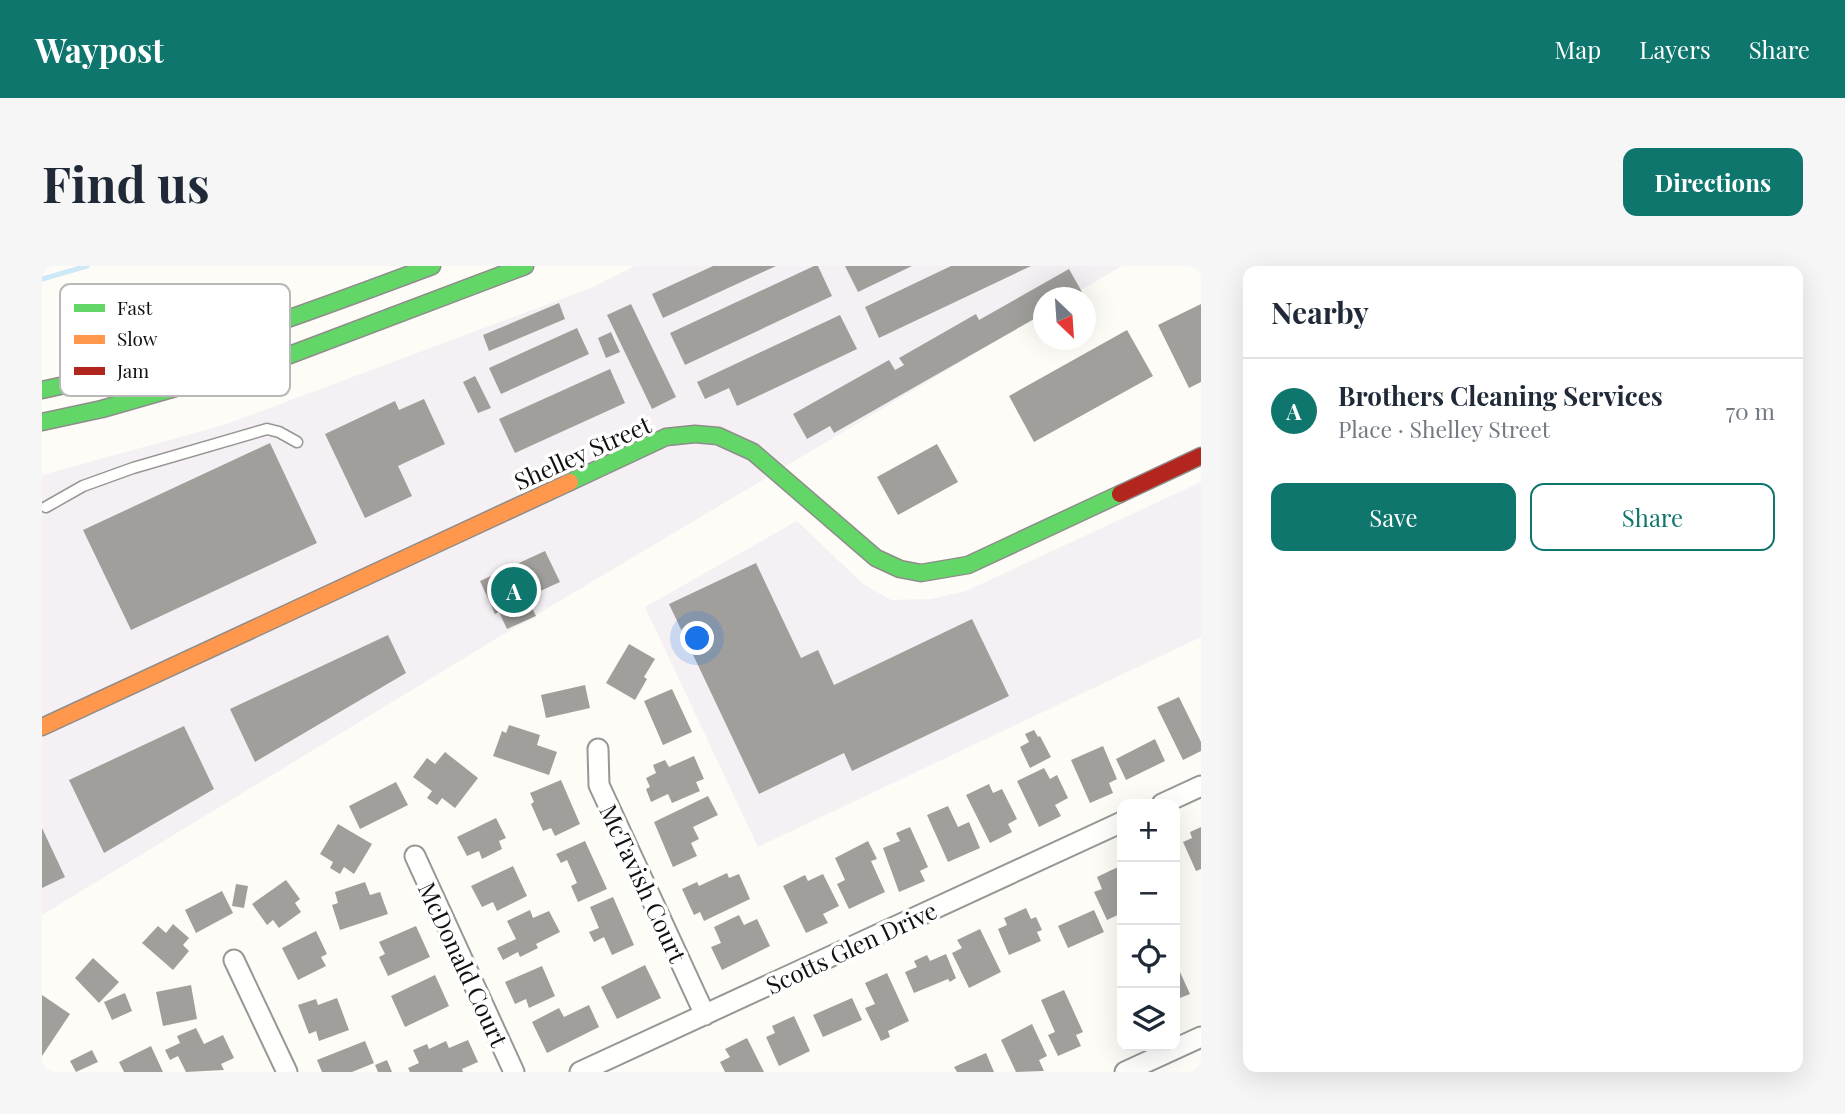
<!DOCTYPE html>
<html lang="en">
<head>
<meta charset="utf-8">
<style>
	body { margin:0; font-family:"Playfair Display",serif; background:#f6f6f7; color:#1f2937 }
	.controls { position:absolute; right:21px; bottom:21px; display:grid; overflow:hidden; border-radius:14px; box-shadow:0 7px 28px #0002 }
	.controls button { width:63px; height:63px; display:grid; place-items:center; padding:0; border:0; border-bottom:2px solid #e0e1e3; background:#fff; color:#1f2937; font:35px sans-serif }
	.compass { position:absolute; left:991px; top:21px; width:63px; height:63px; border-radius:50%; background:#fff; box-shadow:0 7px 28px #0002; rotate:155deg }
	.you { position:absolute; left:656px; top:373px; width:24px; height:24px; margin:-18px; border:5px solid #fff; border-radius:50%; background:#1a73e8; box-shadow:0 0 0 10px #1a73e833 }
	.badge { display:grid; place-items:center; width:46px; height:46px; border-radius:50%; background:#0f766e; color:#fff; font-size:23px; font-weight:700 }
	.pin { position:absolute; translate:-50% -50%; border:4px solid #fff; box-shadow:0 2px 7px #0006 }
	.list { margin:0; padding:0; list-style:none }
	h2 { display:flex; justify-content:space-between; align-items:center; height:91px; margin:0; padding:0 28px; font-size:30px }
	h2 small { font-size:23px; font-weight:400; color:#747a83 }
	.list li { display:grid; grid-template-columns:46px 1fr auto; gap:21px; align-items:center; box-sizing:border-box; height:105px; padding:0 28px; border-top:2px solid #e0e1e3 }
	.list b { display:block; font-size:26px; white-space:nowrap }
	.list p { margin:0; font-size:23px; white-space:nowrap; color:#747a83 }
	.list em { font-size:23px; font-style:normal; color:#747a83 }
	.actions { display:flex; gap:14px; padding:21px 28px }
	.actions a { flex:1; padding:16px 0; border:2px solid #0f766e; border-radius:14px; text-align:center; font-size:24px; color:#0f766e }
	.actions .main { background:#0f766e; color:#fff }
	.icon { flex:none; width:38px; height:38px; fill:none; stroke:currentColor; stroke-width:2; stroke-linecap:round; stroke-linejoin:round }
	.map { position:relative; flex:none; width:1159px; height:806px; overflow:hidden; border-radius:14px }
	header { display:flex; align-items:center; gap:42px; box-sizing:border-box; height:98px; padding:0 35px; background:#0f766e; color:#fff }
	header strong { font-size:33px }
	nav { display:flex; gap:38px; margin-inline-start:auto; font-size:24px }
	.intro { display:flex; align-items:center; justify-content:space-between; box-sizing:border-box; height:168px; padding:0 42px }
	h1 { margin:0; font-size:49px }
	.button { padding:18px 32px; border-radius:14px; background:#0f766e; color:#fff; font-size:24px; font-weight:700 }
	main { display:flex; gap:42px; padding:0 42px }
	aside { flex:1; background:#fff; border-radius:14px; box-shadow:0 7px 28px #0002 }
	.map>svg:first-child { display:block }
</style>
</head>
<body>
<header>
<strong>Waypost</strong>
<nav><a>Map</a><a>Layers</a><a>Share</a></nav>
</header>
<div class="intro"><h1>Find us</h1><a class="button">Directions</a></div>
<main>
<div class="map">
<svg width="1159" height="806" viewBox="0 0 1159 806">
	<rect width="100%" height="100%" fill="#fdfcf7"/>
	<path fill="#f5f0f3" d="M 593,0 L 1080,0 L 1027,31 L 1001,32 L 1001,47 L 457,371 L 0,649 L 0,209 L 182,159 L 549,22 Z
		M 1159,216 L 1159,371 L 716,581 L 603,341 L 755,255 L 821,318 L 849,334 L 889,333 L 924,325 Z"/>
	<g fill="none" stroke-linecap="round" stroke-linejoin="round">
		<path stroke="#cde8f7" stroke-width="5" d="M 0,13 L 45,0"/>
	</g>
	<path fill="#a19f9c" d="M 671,0 L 734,0 L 621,52 L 610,28 Z
		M 772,0 L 776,0 L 790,30 L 643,99 L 628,67 Z
		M 803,0 L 870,0 L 816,26 Z
		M 909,0 L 989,0 L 837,72 L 823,41 Z
		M 1027,3 L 1040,26 L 1030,32 L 1001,32 L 1001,48 L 792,167 L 788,160 L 765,173 L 751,148 L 847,94 L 853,104 L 862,99 L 857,92 L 934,48 L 937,54 Z
		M 517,37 L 523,53 L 447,85 L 441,69 Z
		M 589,38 L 634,131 L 610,143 L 565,49 Z
		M 1159,38 L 1159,116 L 1147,122 L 1116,59 Z
		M 798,49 L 815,83 L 695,140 L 687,122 L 663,133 L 655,116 Z
		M 535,62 L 547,88 L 459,128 L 447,102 Z
		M 1085,64 L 1111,110 L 992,176 L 967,130 Z
		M 569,66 L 578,86 L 564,92 L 556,72 Z
		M 568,103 L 583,137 L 473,187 L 457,153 Z
		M 433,110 L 449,142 L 436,147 L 421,116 Z
		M 382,133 L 403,178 L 356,200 L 370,230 L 323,252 L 283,168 L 353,135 L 357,144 Z
		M 228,177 L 275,277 L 89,364 L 41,264 Z
		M 895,178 L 916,216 L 856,249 L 835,211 Z
		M 503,285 L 518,316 L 485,331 L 494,350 L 465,363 L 457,346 L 453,348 L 438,315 Z
		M 714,297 L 759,392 L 776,384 L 792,419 L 930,353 L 967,430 L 810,505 L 802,487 L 717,528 L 627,338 Z
		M 346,369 L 364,407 L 213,496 L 188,443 Z
		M 587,378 L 613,393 L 602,411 L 605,413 L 593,434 L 564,417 Z
		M 543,419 L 548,442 L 504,452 L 499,429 Z
		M 630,423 L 650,466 L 621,479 L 602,435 Z
		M 1137,431 L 1159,476 L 1159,485 L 1141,494 L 1115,441 Z
		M 467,459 L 498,469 L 495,479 L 515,486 L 507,509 L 451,490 L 460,465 L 464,467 Z
		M 142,460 L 172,523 L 62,587 L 27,514 Z
		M 992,464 L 996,471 L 998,470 L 1009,491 L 988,502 L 978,481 L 987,476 L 983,468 Z
		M 1113,473 L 1123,495 L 1084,514 L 1074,493 Z
		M 1061,480 L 1075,513 L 1067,517 L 1071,527 L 1048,537 L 1029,494 Z
		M 403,486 L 436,512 L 413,542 L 400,532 L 395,539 L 385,532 L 390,525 L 371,511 L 385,492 L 393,498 Z
		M 652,490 L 662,513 L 654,516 L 658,525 L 630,537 L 626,528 L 609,536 L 604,523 L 608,521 L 604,512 L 614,507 L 611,499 L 623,494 L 627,501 Z
		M 1002,502 L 1008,513 L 1015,509 L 1026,532 L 1013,539 L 1019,550 L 997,561 L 975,515 Z
		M 519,514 L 538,558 L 513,570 L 509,562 L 501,565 L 489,538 L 492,536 L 488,527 Z
		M 354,516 L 366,539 L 318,563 L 307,540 Z
		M 947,518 L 951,527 L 960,523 L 975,553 L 966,558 L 970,566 L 948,577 L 924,529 Z
		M 666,530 L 676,549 L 651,561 L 657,573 L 649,577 L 655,590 L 631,601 L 612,556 Z
		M 906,540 L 916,561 L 927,556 L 938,582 L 906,596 L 885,549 Z
		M 454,552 L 464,572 L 457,575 L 460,583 L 440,593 L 437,585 L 425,590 L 415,571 Z
		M 296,558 L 330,578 L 312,608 L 302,601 L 298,608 L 288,602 L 291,596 L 278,588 Z
		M 868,561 L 886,601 L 878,605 L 883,615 L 857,626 L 841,582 L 858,575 L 854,567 Z
		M 1159,561 L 1159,603 L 1154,605 L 1141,576 L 1150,572 L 1148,566 Z
		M 0,562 L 23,611 L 0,622 Z
		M 543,575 L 565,623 L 536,636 L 529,620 L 535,617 L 525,594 L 519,597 L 514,588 Z
		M 826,575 L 835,593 L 829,595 L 843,626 L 807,643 L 795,618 L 803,614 L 793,592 Z
		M 471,600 L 485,630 L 455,645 L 451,636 L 440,641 L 429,620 Z
		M 1076,601 L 1080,610 L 1080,647 L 1065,654 L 1052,626 L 1060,623 L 1055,611 Z
		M 685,607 L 687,612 L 697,608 L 708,633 L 662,655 L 658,646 L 652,649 L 640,623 L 655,616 L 657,620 Z
		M 781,608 L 797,640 L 781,648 L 786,657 L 764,667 L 741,620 L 763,609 L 766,615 Z
		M 244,614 L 258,633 L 253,637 L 259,646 L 237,662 L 231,654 L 225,659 L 210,638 Z
		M 323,616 L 328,629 L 338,626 L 346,648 L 298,664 L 290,639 L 296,637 L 293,626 Z
		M 194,618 L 206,620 L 202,642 L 190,640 Z
		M 180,625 L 191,647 L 154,667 L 143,644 Z
		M 571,631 L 592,679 L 570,689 L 562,671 L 552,676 L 547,666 L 557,662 L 548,641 Z
		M 984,642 L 989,653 L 994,651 L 1000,664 L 995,666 L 999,675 L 967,689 L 956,663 L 965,659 L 962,652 Z
		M 488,644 L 491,652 L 507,645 L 518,666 L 494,678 L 496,682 L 478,691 L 476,686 L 461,694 L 455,682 L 474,673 L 465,655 Z
		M 1052,644 L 1062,666 L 1026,682 L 1016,660 Z
		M 697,649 L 702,659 L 715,653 L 728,680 L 680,704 L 669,681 L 679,677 L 672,661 Z
		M 131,658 L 147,672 L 141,679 L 147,685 L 131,704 L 100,677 L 116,660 L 124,667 Z
		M 374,660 L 388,691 L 346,710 L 337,691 L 343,688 L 337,676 Z
		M 938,663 L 959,706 L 927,722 L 910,687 L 920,682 L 915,674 Z
		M 274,665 L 285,688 L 279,691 L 284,700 L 256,714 L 240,682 Z
		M 904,688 L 914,712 L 908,716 L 906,713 L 872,727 L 863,706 L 875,701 L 872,695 L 885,689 L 888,695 Z
		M 51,692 L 77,716 L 57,737 L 33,712 Z
		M 603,699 L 619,732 L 575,753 L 559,721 Z
		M 500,700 L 513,730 L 487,742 L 484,733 L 473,738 L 463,716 Z
		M 1138,706 L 1148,728 L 1133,734 L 1133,708 Z
		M 845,707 L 867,755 L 846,765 L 848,771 L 839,775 L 823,742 L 833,738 L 823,717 Z
		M 393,709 L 407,740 L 363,761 L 349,730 Z
		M 149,719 L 155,753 L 121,760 L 114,726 Z
		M 1022,724 L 1041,766 L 1034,769 L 1039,780 L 1016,790 L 1006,769 L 1013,766 L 999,734 Z
		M 83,727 L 90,745 L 70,754 L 62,736 Z
		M 0,729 L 28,748 L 0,790 Z
		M 295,732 L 307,764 L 277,775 L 274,765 L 267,768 L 256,739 L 274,733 L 276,739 Z
		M 810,732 L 820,754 L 781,771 L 771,749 Z
		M 547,739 L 557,761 L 505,787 L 490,756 L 517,742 L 522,751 Z
		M 752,750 L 768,785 L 737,800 L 724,771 L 733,767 L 730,760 Z
		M 990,758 L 1005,790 L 997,794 L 1002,805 L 974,806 L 959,774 Z
		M 154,762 L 162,778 L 181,769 L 192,792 L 179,798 L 182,804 L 144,806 L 136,790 L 128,794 L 123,784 L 138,777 L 135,770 Z
		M 705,772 L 722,806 L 683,806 L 678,796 L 688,791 L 683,783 Z
		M 426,774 L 436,796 L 420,803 L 421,806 L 368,806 L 366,802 L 377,797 L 371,784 L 385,778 L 387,783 L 404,775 L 407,782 Z
		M 323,775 L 332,797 L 310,806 L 280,806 L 275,794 Z
		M 109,780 L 121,806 L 82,806 L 77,796 Z
		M 50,784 L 56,796 L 34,806 L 28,795 Z
		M 944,787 L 952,806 L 915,806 L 912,801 Z
		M 345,794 L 350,806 L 336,806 L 333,799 Z"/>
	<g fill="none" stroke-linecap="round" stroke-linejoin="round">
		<g stroke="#979795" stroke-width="13">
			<path id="lane" d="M 4,241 L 41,220 L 91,202 L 225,163 L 237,166 L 255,176"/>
		</g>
		<g stroke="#979795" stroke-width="23">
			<path id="street" d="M 556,483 L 557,519 L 663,749
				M 1120,538 L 1159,520
				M 373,590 L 472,806
				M 192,694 L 245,806
				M 538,806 L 1080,556
				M 1083,806 L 1159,771"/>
		</g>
		<g stroke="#8e8d8b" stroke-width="19">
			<path id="fast" d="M 0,124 C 134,96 262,48 390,0
				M 0,156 L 60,143 L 245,90 L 483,0
				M 528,216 L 624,171 L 653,168 L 676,170 L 711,186 L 834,292 L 858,303 L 879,307 L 926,299 L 1078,228"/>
		</g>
		<g stroke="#8e8d8b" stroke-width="19">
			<path id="slow" d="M 0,461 L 528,216"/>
		</g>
		<g stroke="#8e8d8b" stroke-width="19">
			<path id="jam" d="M 1078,228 L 1159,190"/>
		</g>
		<use href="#lane" stroke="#fffffe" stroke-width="10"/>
		<use href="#street" stroke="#fffffe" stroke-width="19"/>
		<use href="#fast" stroke="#63d668" stroke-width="16"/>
		<use href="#slow" stroke="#ff974d" stroke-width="16"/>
		<use href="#jam" stroke="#b3261e" stroke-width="16"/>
	</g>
	<g text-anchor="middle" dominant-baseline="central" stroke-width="7" stroke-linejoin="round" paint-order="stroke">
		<g font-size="24" fill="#111" stroke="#fff">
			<text transform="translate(540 186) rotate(-24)">Shelley Street</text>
			<text transform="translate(602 617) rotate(65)">McTavish Court</text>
			<text transform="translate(809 681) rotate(-25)">Scotts Glen Drive</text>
			<text transform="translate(422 698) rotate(65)">McDonald Court</text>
		</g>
	</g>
	<rect x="18" y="18" width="230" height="112" rx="10" fill="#fff" stroke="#b8b8b8" stroke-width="2"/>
	<rect x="32" y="38" width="31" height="8" fill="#63d668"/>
	<rect x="32" y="69" width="31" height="9" fill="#ff974d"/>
	<rect x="32" y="101" width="31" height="8" fill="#b3261e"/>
	<g font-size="19" fill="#111">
		<text x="75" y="49">Fast</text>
		<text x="75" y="80">Slow</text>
		<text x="75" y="112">Jam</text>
	</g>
</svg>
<div class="controls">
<button>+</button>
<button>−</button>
<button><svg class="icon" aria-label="locate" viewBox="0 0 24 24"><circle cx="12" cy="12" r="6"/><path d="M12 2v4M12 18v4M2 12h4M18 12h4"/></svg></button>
<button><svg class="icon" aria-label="layers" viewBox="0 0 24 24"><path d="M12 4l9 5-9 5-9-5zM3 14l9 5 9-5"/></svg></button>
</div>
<svg class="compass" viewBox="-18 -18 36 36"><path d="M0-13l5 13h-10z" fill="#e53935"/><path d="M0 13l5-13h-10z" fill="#747a83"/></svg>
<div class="you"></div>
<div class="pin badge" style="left:472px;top:324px">A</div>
</div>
<aside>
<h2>Nearby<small></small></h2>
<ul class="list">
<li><span class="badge">A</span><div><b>Brothers Cleaning Services</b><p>Place · Shelley Street</p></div><em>70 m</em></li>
</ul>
<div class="actions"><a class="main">Save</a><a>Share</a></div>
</aside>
</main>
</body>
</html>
